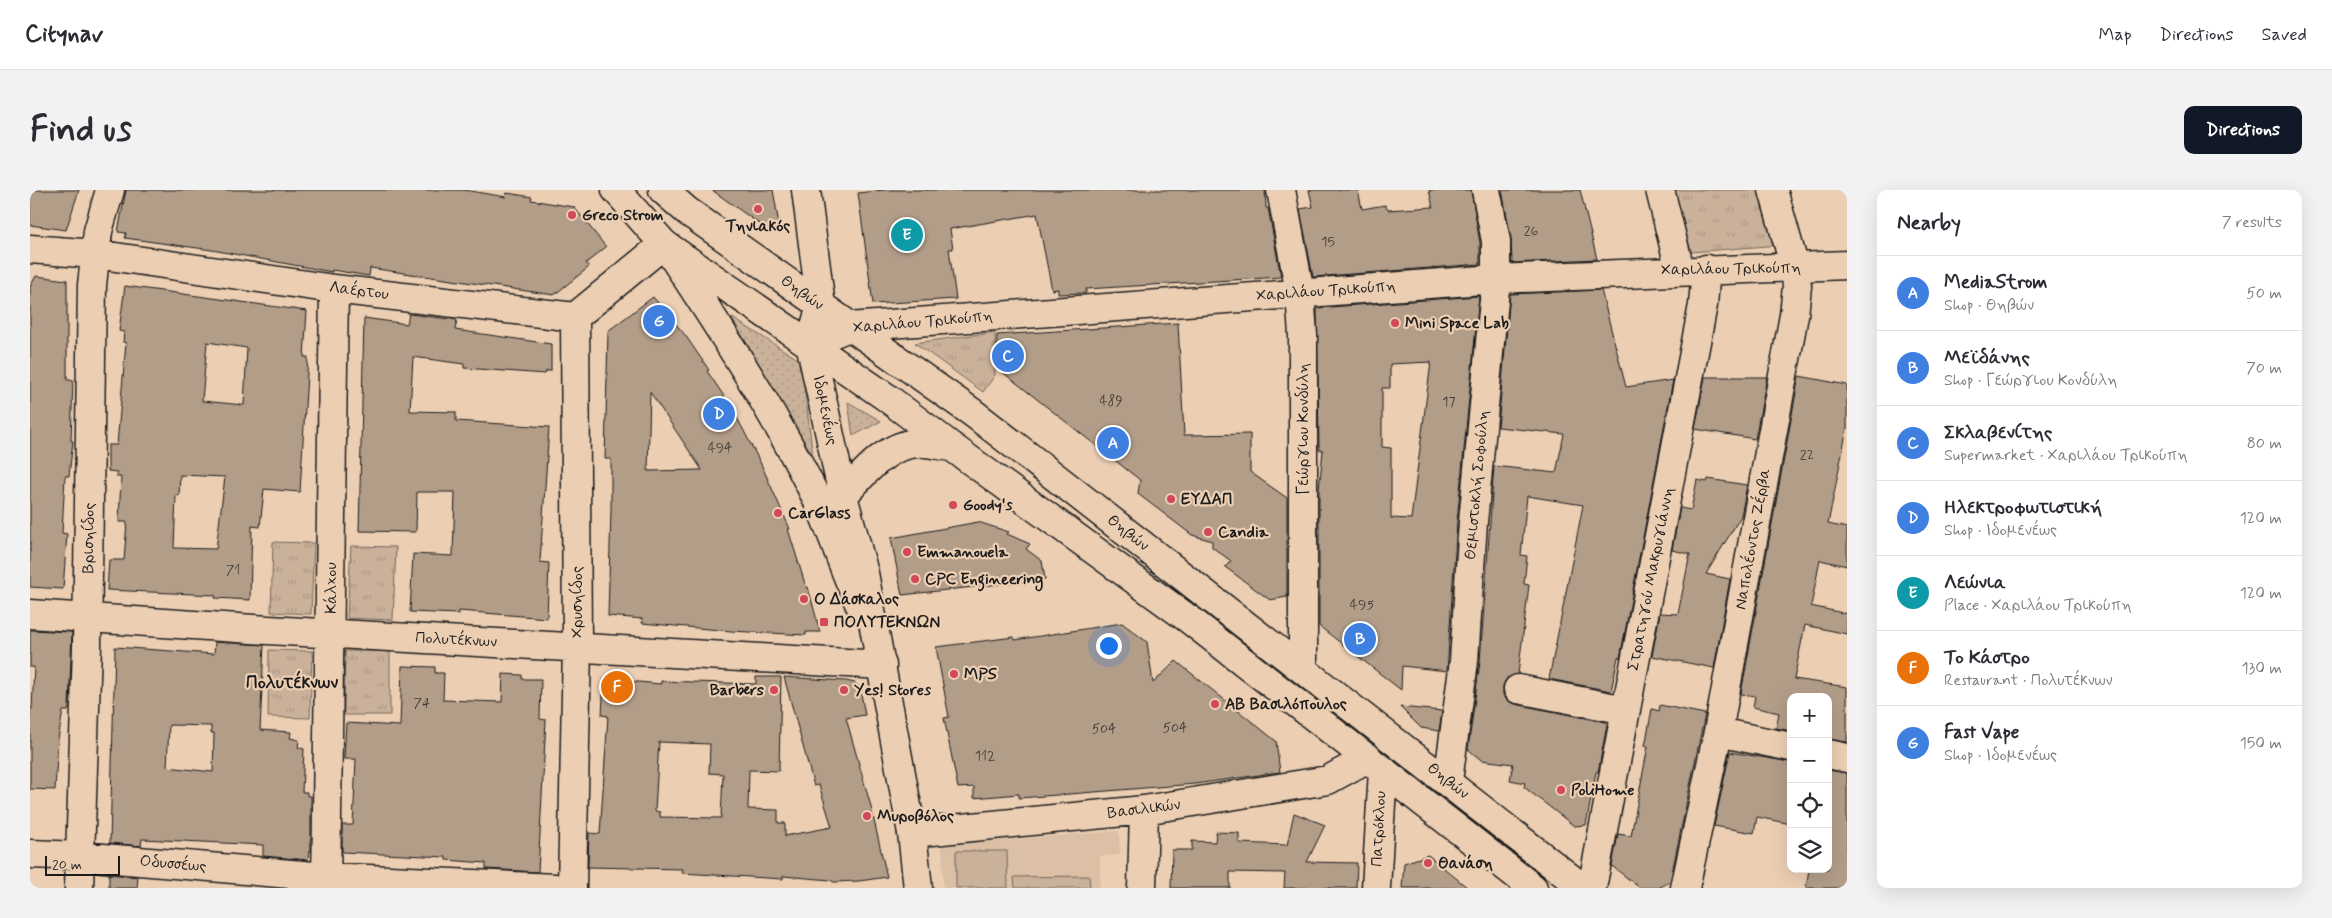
<!DOCTYPE html>
<html lang="en">
<head>
<meta charset="utf-8">
<style>
	body { margin:0; font-family:Mynerve,sans-serif; background:#f2f2f3; color:#2b2b33 }
	.controls { position:absolute; right:15px; bottom:15px; display:grid; overflow:hidden; border-radius:10px; box-shadow:0 5px 20px #0002 }
	.controls button { width:45px; height:45px; display:grid; place-items:center; padding:0; border:0; border-bottom:1px solid #e1e1e2; background:#fff; color:#2b2b33; font:25px sans-serif }
	.scale { position:absolute; left:15px; bottom:12px; width:75px; box-sizing:border-box; padding-left:5px; border:2px solid #1c1c1c; border-top:0; font-size:14px; line-height:18px; white-space:nowrap; color:#1c1c1c; -webkit-text-stroke:4px #eccfb3; paint-order:stroke }
	.you { position:absolute; left:1078px; top:455px; width:18px; height:18px; margin:-12px; border:4px solid #fff; border-radius:50%; background:#1a73e8; box-shadow:0 0 0 8px #1a73e833 }
	.badge { display:grid; place-items:center; width:32px; height:32px; border-radius:50%; background:#111827; color:#fff; font-size:16px; font-weight:700 }
	.pin { position:absolute; translate:-50% -50%; border:2px solid #fff; box-shadow:0 1px 5px #0006 }
	.list { margin:0; padding:0; list-style:none }
	h2 { display:flex; justify-content:space-between; align-items:center; height:65px; margin:0; padding:0 20px; font-size:21px }
	h2 small { font-size:16px; font-weight:400; color:#7c7c81 }
	.list li { display:grid; grid-template-columns:32px 1fr auto; gap:15px; align-items:center; box-sizing:border-box; height:75px; padding:0 20px; border-top:1px solid #e1e1e2 }
	.list b { display:block; font-size:19px; white-space:nowrap }
	.list p { margin:0; font-size:16px; white-space:nowrap; color:#7c7c81 }
	.list em { font-size:16px; font-style:normal; color:#7c7c81 }
	.icon { flex:none; width:28px; height:28px; fill:none; stroke:currentColor; stroke-width:2; stroke-linecap:round; stroke-linejoin:round }
	.map { position:relative; flex:none; width:1817px; height:698px; overflow:hidden; border-radius:10px }
	header { display:flex; align-items:center; gap:30px; box-sizing:border-box; height:70px; padding:0 25px; background:#fff; border-bottom:1px solid #e1e1e2 }
	header strong { font-size:24px }
	nav { display:flex; gap:28px; margin-inline-start:auto; font-size:18px }
	.intro { display:flex; align-items:center; justify-content:space-between; box-sizing:border-box; height:120px; padding:0 30px }
	h1 { margin:0; font-size:35px }
	.button { padding:12px 22px; border-radius:10px; background:#111827; color:#fff; font-size:18px; font-weight:700 }
	main { display:flex; gap:30px; padding:0 30px }
	aside { flex:1; background:#fff; border-radius:10px; box-shadow:0 5px 20px #0002 }
	.map>svg:first-child { display:block }
</style>
</head>
<body>
<header>
<strong>Citynav</strong>
<nav><a>Map</a><a>Directions</a><a>Saved</a></nav>
</header>
<div class="intro"><h1>Find us</h1><a class="button">Directions</a></div>
<main>
<div class="map">
<svg width="1817" height="698" viewBox="0 0 1817 698">
	<defs>
		<pattern id="grass-dots" width="8" height="8" patternUnits="userSpaceOnUse" patternTransform="scale(1.25)"><rect width="8" height="8" fill="#cab19a"/><path d="M2 2h.1M6 6h.1" fill="none" stroke="#ad9884" stroke-width="1.8" stroke-linecap="round"/></pattern>
		<pattern id="park-tufts" width="24" height="20" patternUnits="userSpaceOnUse" patternTransform="scale(1.25)"><rect width="24" height="20" fill="#cab19a"/><path d="M3 7l-1-3M5 7V3M7 7l1-3M15 17l-1-3M17 17v-4M19 17l1-3" fill="none" stroke="#ad9884"/></pattern>
	</defs>
	<rect width="100%" height="100%" fill="#eccfb3"/>
	<filter id="ink" filterUnits="userSpaceOnUse"><feTurbulence type="fractalNoise" baseFrequency=".02" numOctaves="2"/><feDisplacementMap in="SourceGraphic" scale="10" xChannelSelector="R" yChannelSelector="G"/><feConvolveMatrix kernelMatrix="1 2 1 2 8 2 1 2 1" color-interpolation-filters="sRGB"/></filter>
	<g filter="url(#ink)">
		<path fill="#dbc0a6" d="M 1089,641 L 1090,665 L 1070,666 L 1070,698 L 913,698 L 912,655 Z"/>
		<path fill="url(#grass-dots)" stroke="#73665b" d="M 701,127 L 771,171 L 783,267 L 783,266 Z
			M 818,212 L 851,231 L 823,246 Z"/>
		<path fill="url(#park-tufts)" stroke="#73665b" d="M 1644,0 L 1734,0 L 1750,55 L 1661,62 Z
			M 965,142 L 965,185 L 953,202 L 885,153 Z
			M 243,352 L 284,353 L 281,424 L 241,422 Z
			M 321,356 L 366,357 L 363,430 L 317,428 Z
			M 239,460 L 282,461 L 280,528 L 238,527 Z
			M 315,461 L 360,461 L 360,525 L 314,525 Z"/>
		<path fill="#cab19a" stroke="#73665b" d="M 926,661 L 977,661 L 978,698 L 926,698 Z
			M 1059,686 L 1060,698 L 985,698 L 984,687 Z"/>
		<path fill="#b29d89" stroke="#1c1c1c" fill-rule="evenodd" d="M 0,0 L 49,0 L 36,40 L 0,35 Z
			M 96,0 L 434,0 L 476,7 L 477,3 L 502,7 L 501,10 L 544,17 L 576,57 L 556,73 L 559,77 L 524,105 L 340,78 L 339,86 L 302,80 L 302,82 L 182,60 L 95,48 L 96,43 L 88,42 Z
			M 682,0 L 743,0 L 750,40 L 735,38 Z
			M 854,0 L 1235,0 L 1236,18 L 1238,18 L 1251,87 L 1056,99 L 1056,103 L 1028,104 L 1028,99 L 1022,100 L 1007,24 L 920,39 L 923,59 L 919,59 L 926,109 L 843,114 L 828,3 Z
			M 1279,0 L 1328,0 L 1332,19 L 1355,15 L 1358,20 L 1403,17 L 1399,0 L 1441,0 L 1450,53 L 1450,74 L 1283,87 L 1270,19 L 1283,17 Z
			M 1472,0 L 1550,0 L 1567,69 L 1482,73 L 1481,48 Z
			M 6,86 L 37,90 L 37,190 L 43,190 L 41,251 L 43,251 L 39,286 L 35,286 L 32,343 L 37,344 L 33,399 L 0,397 L 0,97 Z
			M 95,96 L 277,121 L 274,167 L 278,167 L 270,302 L 234,299 L 230,337 L 222,336 L 220,410 L 185,408 L 185,405 L 77,400 L 79,370 L 94,370 L 97,332 L 89,332 L 91,287 L 87,287 L 87,282 L 78,281 L 78,255 L 87,255 L 96,153 L 93,152 L 94,142 L 89,141 ZM 177,152 L 217,158 L 214,215 L 172,211 ZM 150,285 L 195,287 L 186,359 L 144,358 L 146,305 L 149,306 Z
			M 1571,100 L 1596,197 L 1643,190 L 1590,468 L 1588,467 L 1581,501 L 1519,489 L 1553,315 L 1497,306 L 1491,365 L 1497,366 L 1494,394 L 1499,395 L 1488,484 L 1477,488 L 1473,496 L 1473,505 L 1477,510 L 1485,514 L 1576,532 L 1577,535 L 1568,582 L 1566,582 L 1556,635 L 1544,636 L 1494,597 L 1495,593 L 1480,590 L 1483,574 L 1451,570 L 1438,559 L 1450,472 L 1464,276 L 1526,283 L 1534,244 L 1468,237 L 1480,104 Z
			M 1449,106 L 1427,331 L 1417,481 L 1372,476 L 1371,500 L 1289,436 L 1289,300 L 1293,260 L 1289,260 L 1289,257 L 1287,118 ZM 1401,172 L 1381,329 L 1361,328 L 1361,258 L 1352,257 L 1352,198 L 1360,198 L 1360,174 Z
			M 623,107 L 655,145 L 679,180 L 677,181 L 702,218 L 731,274 L 760,339 L 758,339 L 776,397 L 778,397 L 790,442 L 776,442 L 776,445 L 701,441 L 612,433 L 613,429 L 578,426 L 581,320 L 581,269 L 575,269 L 578,141 ZM 620,202 L 672,280 L 618,281 Z
			M 379,124 L 427,130 L 425,140 L 521,154 L 521,181 L 516,181 L 515,184 L 434,178 L 434,174 L 383,167 L 380,221 L 426,222 L 426,231 L 519,237 L 510,372 L 519,373 L 517,428 L 429,421 L 429,424 L 380,422 L 383,364 L 423,366 L 425,302 L 387,302 L 386,342 L 329,341 L 334,128 L 377,134 Z
			M 1148,133 L 1154,245 L 1220,244 L 1220,282 L 1257,308 L 1257,407 L 1240,410 L 1195,377 L 1201,371 L 1182,357 L 1182,351 L 1162,345 L 1108,304 L 1110,290 L 966,177 L 967,145 Z
			M 1769,186 L 1817,195 L 1817,238 L 1798,334 L 1817,338 L 1817,376 L 1790,370 L 1781,416 L 1817,424 L 1817,444 L 1775,435 L 1764,489 L 1817,497 L 1817,552 L 1798,549 L 1798,507 L 1761,507 L 1761,541 L 1746,538 L 1749,523 L 1723,517 L 1725,506 L 1711,504 Z
			M 1675,187 L 1737,187 L 1725,249 L 1665,239 Z
			M 1678,289 L 1717,295 L 1711,326 L 1676,384 L 1700,389 L 1684,478 L 1622,466 L 1630,423 L 1648,424 L 1660,364 L 1642,360 L 1650,318 L 1661,320 L 1667,290 L 1677,292 Z
			M 948,332 L 979,342 L 977,344 L 1000,354 L 996,359 L 1012,371 L 1015,389 L 872,405 L 861,348 Z
			M 1092,433 L 1117,452 L 1123,493 L 1146,471 L 1246,551 L 1250,582 L 1165,594 L 989,608 L 989,604 L 944,608 L 944,597 L 928,598 L 914,528 L 919,527 L 906,457 L 984,447 L 985,450 Z
			M 2,440 L 42,442 L 39,517 L 38,521 L 33,521 L 28,549 L 25,600 L 0,599 L 0,519 L 2,519 L 4,477 L 0,477 L 0,441 Z
			M 185,452 L 234,455 L 230,540 L 261,542 L 260,548 L 269,550 L 268,557 L 274,559 L 272,602 L 277,602 L 277,606 L 281,606 L 281,661 L 279,661 L 278,670 L 233,666 L 233,655 L 112,649 L 111,656 L 80,653 L 85,457 L 184,464 ZM 139,535 L 181,536 L 181,543 L 184,543 L 183,582 L 137,577 Z
			M 372,476 L 405,477 L 405,483 L 414,483 L 413,510 L 472,512 L 473,484 L 492,485 L 492,489 L 511,489 L 510,529 L 516,530 L 508,682 L 456,679 L 456,673 L 416,670 L 416,667 L 312,662 L 312,635 L 323,635 L 326,569 L 314,569 L 316,533 L 370,536 Z
			M 726,487 L 751,487 L 749,581 L 719,580 L 718,619 L 748,620 L 748,633 L 755,633 L 755,646 L 802,637 L 789,595 L 784,596 L 754,487 L 816,491 L 825,493 L 830,498 L 835,525 L 816,528 L 840,613 L 857,687 L 829,691 L 803,692 L 801,690 L 753,686 L 753,689 L 652,683 L 653,679 L 558,677 L 559,643 L 570,644 L 578,526 L 572,525 L 574,489 L 631,494 L 631,491 L 726,494 ZM 629,552 L 680,554 L 679,583 L 693,584 L 691,628 L 630,627 L 630,622 L 625,621 Z
			M 1630,515 L 1675,524 L 1640,692 L 1628,698 L 1610,698 L 1582,676 L 1588,644 L 1601,646 L 1618,556 L 1615,556 L 1622,519 L 1629,521 Z
			M 1370,517 L 1412,521 L 1409,541 L 1391,538 Z
			M 1700,562 L 1761,572 L 1761,634 L 1727,627 L 1724,643 L 1684,636 Z
			M 1798,580 L 1817,583 L 1817,698 L 1776,698 L 1779,679 L 1798,679 Z
			M 1264,623 L 1295,635 L 1277,672 L 1327,673 L 1326,698 L 1254,698 L 1255,683 L 1200,682 L 1200,698 L 1141,698 L 1142,660 L 1162,660 L 1162,651 L 1185,652 L 1186,642 L 1209,643 L 1209,653 L 1257,655 Z
			M 1398,665 L 1438,698 L 1372,698 L 1374,673 Z
			M 79,684 L 108,687 L 107,698 L 79,698 Z"/>
		<g fill="none" stroke-linecap="round" stroke-linejoin="round">
			<g stroke="#1c1c1c" stroke-width="31">
				<path id="minor" d="M 1251,0 L 1270,103 L 1273,145 L 1273,479
					M 1630,0 L 1650,80
					M 0,59 L 65,64 L 304,99 L 545,127 L 634,54
					M 780,153 L 819,137 L 1466,89 L 1817,75
					M 0,424 L 238,440 L 852,475
					M 1488,499 L 1596,520
					M 1688,542 L 1761,557
					M 1798,564 L 1817,568
					M 1418,591 L 1434,471 L 1443,332 L 1466,89 L 1466,51 L 1456,0
					M 882,643 L 1114,620 L 1298,590 L 1338,568
					M 0,664 L 50,666 L 296,687 L 525,698
					M 49,698 L 57,457 L 62,95 L 68,41 L 80,0
					M 296,698 L 304,99
					M 542,698 L 547,456 L 545,127
					M 1112,698 L 1114,620
					M 1346,698 L 1353,580
					M 1562,698 L 1673,115 L 1676,79
					M 1655,698 L 1688,542 L 1764,125 L 1767,96 L 1765,78 L 1743,0"/>
			</g>
			<g stroke="#1c1c1c" stroke-width="31">
				<path id="major" d="M 586,0 L 634,54 L 856,207 L 922,257 L 1160,430 L 1503,698
					M 633,0 L 657,21 L 943,223 L 1553,698
					M 776,0 L 791,116 L 780,153 L 813,306 L 834,383 L 882,643 L 888,698
					M 641,64 C 691,140 741,217 782,299 C 801,336 812,377 830,415
					M 813,306 C 833,284 856,255 887,253 C 898,252 911,256 922,257"/>
			</g>
			<use href="#minor" stroke="#eccfb3" stroke-width="28"/>
			<use href="#major" stroke="#eccfb3" stroke-width="28"/>
		</g>
	</g>
	<g fill="#d1495b" stroke="#eccfb3" stroke-width="2">
		<circle cx="728" cy="19" r="5"/>
		<circle cx="542" cy="25" r="5"/>
		<circle cx="1365" cy="133" r="5"/>
		<circle cx="1141" cy="309" r="5"/>
		<circle cx="923" cy="315" r="5"/>
		<circle cx="748" cy="323" r="5"/>
		<circle cx="1178" cy="342" r="5"/>
		<circle cx="877" cy="362" r="5"/>
		<circle cx="885" cy="389" r="5"/>
		<circle cx="774" cy="409" r="5"/>
		<rect x="789" y="427" width="10" height="10" rx="2.5"/>
		<circle cx="924" cy="484" r="5"/>
		<circle cx="744" cy="500" r="5"/>
		<circle cx="814" cy="500" r="5"/>
		<circle cx="1185" cy="514" r="5"/>
		<circle cx="1531" cy="600" r="5"/>
		<circle cx="837" cy="626" r="5"/>
		<circle cx="1398" cy="673" r="5"/>
	</g>
	<g text-anchor="middle" dominant-baseline="central" stroke-width="4.5" stroke-linejoin="round" paint-order="stroke">
		<g font-size="14" fill="#423c37">
			<text x="1501" y="41">26</text>
			<text x="1298" y="52">15</text>
			<text x="1081" y="211">489</text>
			<text x="1419" y="212">17</text>
			<text x="690" y="258">494</text>
			<text x="1777" y="265">22</text>
			<text x="203" y="380">71</text>
			<text x="1332" y="415">495</text>
			<text x="392" y="513">74</text>
			<text x="1145" y="538">504</text>
			<text x="1074" y="539">504</text>
			<text x="955" y="566">112</text>
		</g>
		<g font-size="16" font-weight="bold" fill="#1c1c1c" stroke="#eccfb3" text-anchor="start">
			<text x="552" y="25">Greco Strom</text>
			<text x="728" y="36" text-anchor="middle">Τηνιακός</text>
			<text x="1375" y="133">Mini Space Lab</text>
			<text x="1151" y="309">ΕΥΔΑΠ</text>
			<text x="933" y="315">Goody's</text>
			<text x="758" y="323">CarGlass</text>
			<text x="1188" y="342">Candia</text>
			<text x="887" y="362">Emmanouela</text>
			<text x="895" y="389">CPC Engineering</text>
			<text x="784" y="409">Ο Δάσκαλος</text>
			<text x="804" y="432">ΠΟΛΥΤΕΚΝΩΝ</text>
			<text x="934" y="484">MPS</text>
			<text x="734" y="500" text-anchor="end">Barbers</text>
			<text x="824" y="500">Yes! Stores</text>
			<text x="1195" y="514">ΑΒ Βασιλόπουλος</text>
			<text x="1541" y="600">PoliHome</text>
			<text x="847" y="626">Μυροβόλος</text>
			<text x="1408" y="673">Θανάση</text>
		</g>
		<g font-size="16" fill="#1c1c1c" stroke="#eccfb3">
			<text transform="translate(1701 79) rotate(-1)">Χαριλάου Τρικούπη</text>
			<text transform="translate(329 101) rotate(7)">Λαέρτου</text>
			<text transform="translate(1296 101) rotate(-4)">Χαριλάου Τρικούπη</text>
			<text transform="translate(772 103) rotate(35)">Θηβών</text>
			<text transform="translate(893 132) rotate(-5)">Χαριλάου Τρικούπη</text>
			<text transform="translate(795 220) rotate(78)">Ιδομενέως</text>
			<text transform="translate(1273 239) rotate(-90)">Γεώργιου Κονδύλη</text>
			<text transform="translate(1447 295) rotate(-85)">Θεμιστοκλή Σοφούλη</text>
			<text transform="translate(1098 343) rotate(38)">Θηβών</text>
			<text transform="translate(59 348) rotate(-89)">Βρισηίδος</text>
			<text transform="translate(1723 349) rotate(-80)">Ναπολέοντος Ζέρβα</text>
			<text transform="translate(1621 389) rotate(-79)">Στρατηγού Μακρυγιάννη</text>
			<text transform="translate(301 398) rotate(-90)">Κάλχου</text>
			<text transform="translate(547 412) rotate(-90)">Χρυσηίδος</text>
			<text transform="translate(426 450) rotate(3)">Πολυτέκνων</text>
			<text transform="translate(1418 591) rotate(38)">Θηβών</text>
			<text transform="translate(1114 619) rotate(-7)">Βασιλικών</text>
			<text transform="translate(1349 639) rotate(-87)">Πατρόκλου</text>
			<text transform="translate(143 674) rotate(5)">Οδυσσέως</text>
		</g>
		<g font-size="18" font-weight="bold" fill="#1c1c1c" stroke="#eccfb3">
			<text x="262" y="493">Πολυτέκνων</text>
		</g>
	</g>
</svg>
<div class="controls">
<button>+</button>
<button>−</button>
<button><svg class="icon" aria-label="locate" viewBox="0 0 24 24"><circle cx="12" cy="12" r="6"/><path d="M12 2v4M12 18v4M2 12h4M18 12h4"/></svg></button>
<button><svg class="icon" aria-label="layers" viewBox="0 0 24 24"><path d="M12 4l9 5-9 5-9-5zM3 14l9 5 9-5"/></svg></button>
</div>
<div class="scale">20 m</div>
<div class="you"></div>
<div class="pin badge" style="left:1083px;top:253px;background:#3f7fe0">A</div>
<div class="pin badge" style="left:1330px;top:449px;background:#3f7fe0">B</div>
<div class="pin badge" style="left:978px;top:166px;background:#3f7fe0">C</div>
<div class="pin badge" style="left:689px;top:224px;background:#3f7fe0">D</div>
<div class="pin badge" style="left:877px;top:45px;background:#0f9aa8">E</div>
<div class="pin badge" style="left:587px;top:497px;background:#e8710a">F</div>
<div class="pin badge" style="left:629px;top:131px;background:#3f7fe0">G</div>
</div>
<aside>
<h2>Nearby<small>7 results</small></h2>
<ul class="list">
<li><span class="badge" style="background:#3f7fe0">A</span><div><b>MediaStrom</b><p>Shop · Θηβών</p></div><em>50 m</em></li>
<li><span class="badge" style="background:#3f7fe0">B</span><div><b>Μεϊδάνης</b><p>Shop · Γεώργιου Κονδύλη</p></div><em>70 m</em></li>
<li><span class="badge" style="background:#3f7fe0">C</span><div><b>Σκλαβενίτης</b><p>Supermarket · Χαριλάου Τρικούπη</p></div><em>80 m</em></li>
<li><span class="badge" style="background:#3f7fe0">D</span><div><b>Ηλεκτροφωτιστική</b><p>Shop · Ιδομενέως</p></div><em>120 m</em></li>
<li><span class="badge" style="background:#0f9aa8">E</span><div><b>Λεώνια</b><p>Place · Χαριλάου Τρικούπη</p></div><em>120 m</em></li>
<li><span class="badge" style="background:#e8710a">F</span><div><b>Το Κάστρο</b><p>Restaurant · Πολυτέκνων</p></div><em>130 m</em></li>
<li><span class="badge" style="background:#3f7fe0">G</span><div><b>Fast Vape</b><p>Shop · Ιδομενέως</p></div><em>150 m</em></li>
</ul>
</aside>
</main>
</body>
</html>
